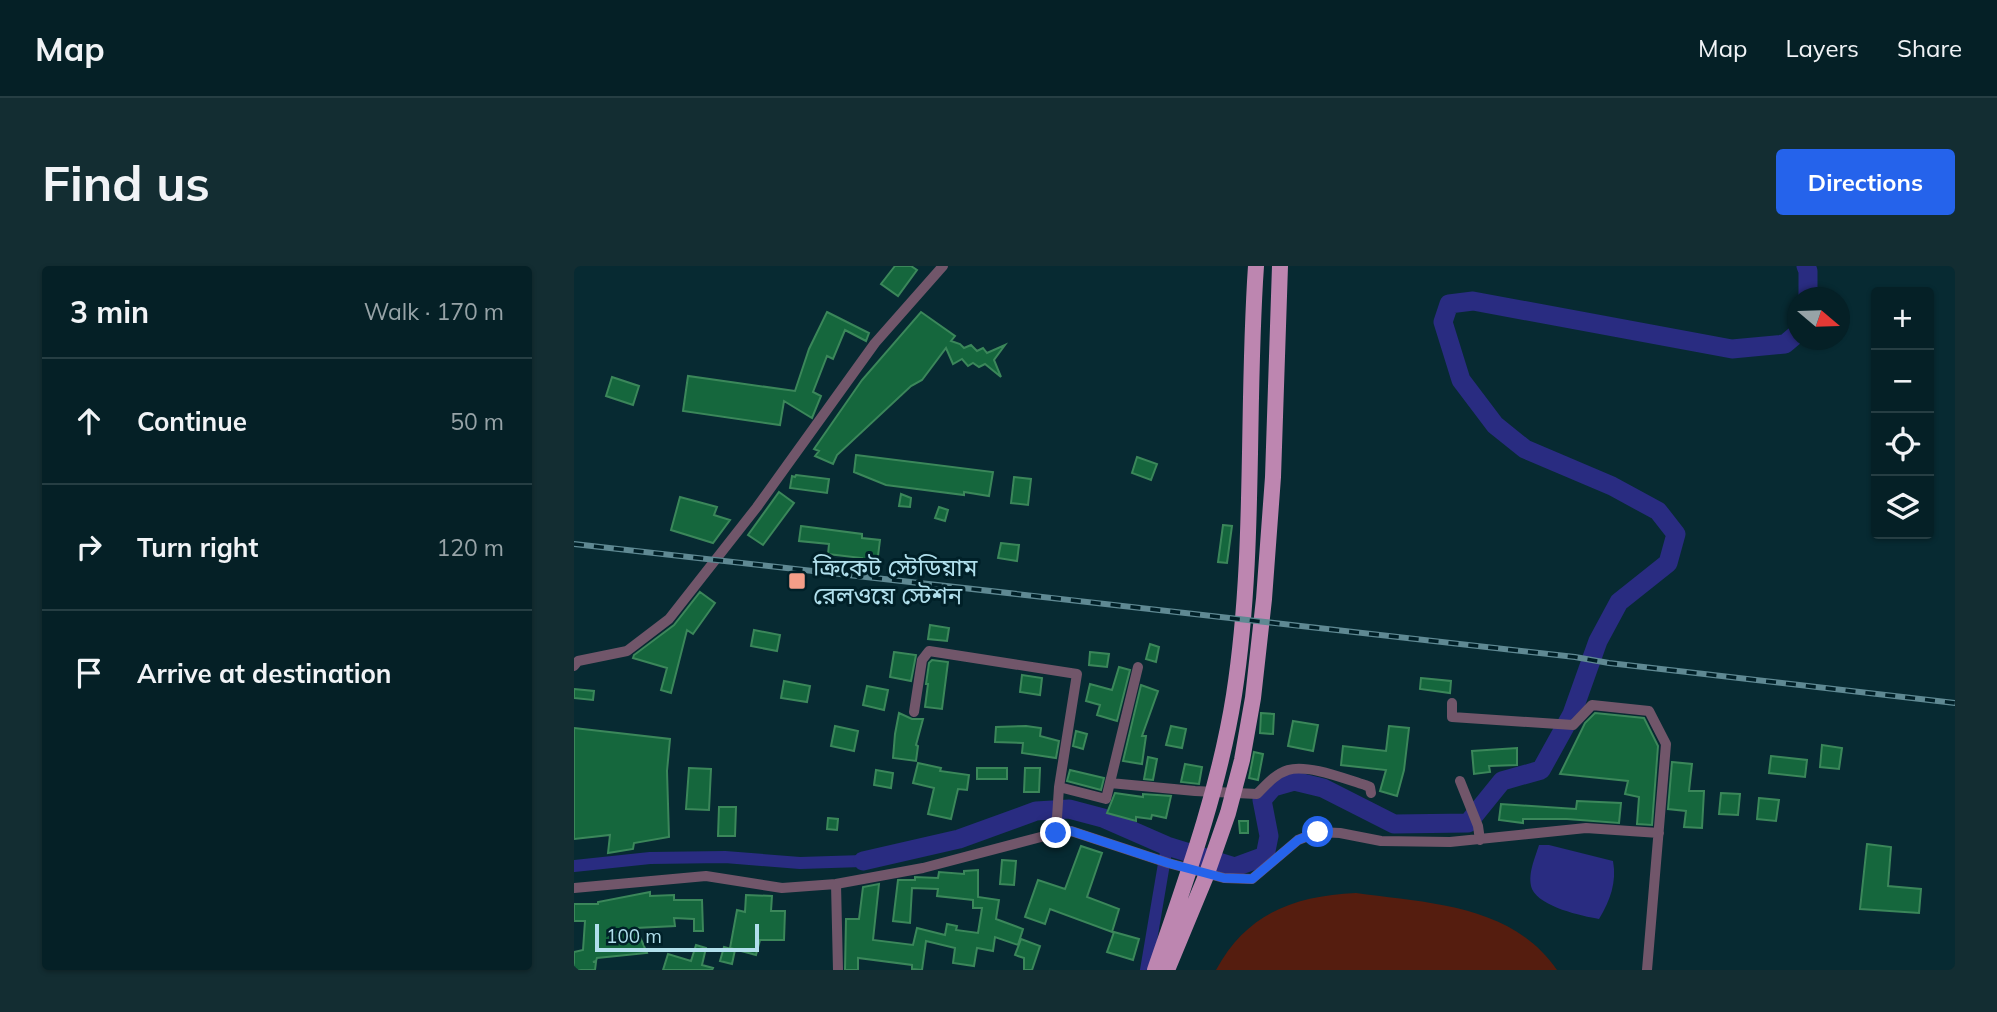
<!DOCTYPE html>
<html lang="en">
<head>
<meta charset="utf-8">
<style>
	body { margin:0; font-family:Mulish,"Noto Sans Bengali",sans-serif; background:#132d32; color:#f1f3f6 }
	.controls { position:absolute; right:21px; top:21px; display:grid; overflow:hidden; border-radius:7px; box-shadow:0 2px 5px #0004 }
	.controls button { width:63px; height:63px; display:grid; place-items:center; padding:0; border:0; border-bottom:2px solid #263e43; background:#052026; color:#f1f3f6; font:35px sans-serif }
	.compass { position:absolute; left:1213px; top:21px; width:63px; height:63px; border-radius:50%; background:#052026; box-shadow:0 2px 5px #0004; rotate:109deg }
	.scale { position:absolute; left:21px; bottom:18px; width:164px; box-sizing:border-box; padding-left:7px; border:4px solid #b0dfec; border-top:0; font-size:19px; line-height:24px; white-space:nowrap; color:#b0dfec; -webkit-text-stroke:5px #002028; paint-order:stroke }
	.stop { position:absolute; width:21px; height:21px; margin:-16px; border:5px solid #2563eb; border-radius:50%; background:#fff }
	.stop.end { background:#2563eb; border-color:#fff; box-shadow:0 2px 7px #0008 }
	.list { margin:0; padding:0; list-style:none }
	h2 { display:flex; justify-content:space-between; align-items:center; height:91px; margin:0; padding:0 28px; font-size:30px }
	h2 small { font-size:23px; font-weight:400; color:#97a3a7 }
	.list li { display:grid; grid-template-columns:46px 1fr auto; gap:21px; align-items:center; box-sizing:border-box; height:126px; padding:0 28px; border-top:2px solid #263e43 }
	.list b { display:block; font-size:26px; white-space:nowrap }
	.list em { font-size:23px; font-style:normal; color:#97a3a7 }
	.icon { flex:none; width:38px; height:38px; fill:none; stroke:currentColor; stroke-width:2; stroke-linecap:round; stroke-linejoin:round }
	.map { position:relative; flex:none; width:1381px; height:704px; overflow:hidden; border-radius:7px }
	header { display:flex; align-items:center; gap:42px; box-sizing:border-box; height:98px; padding:0 35px; background:#052026; border-bottom:2px solid #263e43 }
	header strong { font-size:33px }
	nav { display:flex; gap:38px; margin-inline-start:auto; font-size:24px }
	.intro { display:flex; align-items:center; justify-content:space-between; box-sizing:border-box; height:168px; padding:0 42px }
	h1 { margin:0; font-size:49px }
	.button { padding:18px 32px; border-radius:7px; background:#2563eb; color:#fff; font-size:24px; font-weight:700 }
	main { display:flex; gap:42px; padding:0 42px }
	aside { flex:1; background:#052026; border-radius:7px; box-shadow:0 2px 5px #0004 }
	.map>svg:first-child { display:block }
</style>
</head>
<body>
<header>
<strong>Map</strong>
<nav><a>Map</a><a>Layers</a><a>Share</a></nav>
</header>
<div class="intro"><h1>Find us</h1><a class="button">Directions</a></div>
<main>
<aside>
<h2>3 min<small>Walk · 170 m</small></h2>
<ul class="list">
<li><svg class="icon" aria-label="ahead" viewBox="0 0 24 24"><path d="M12 20V5M6 11l6-6 6 6"/></svg><div><b>Continue</b></div><em>50 m</em></li>
<li><svg class="icon" aria-label="right" viewBox="0 0 24 24"><path d="M7 20v-9h11M14 6l5 5-5 5"/></svg><div><b>Turn right</b></div><em>120 m</em></li>
<li><svg class="icon" aria-label="arrive" viewBox="0 0 24 24"><path d="M6 21V4h12l-3 4 3 4H6"/></svg><div><b>Arrive at destination</b></div></li>
</ul>
</aside>
<div class="map">
<svg width="1381" height="704" viewBox="0 0 1381 704">
	<rect width="100%" height="100%" fill="#072a32"/>
	<path fill="#551d0f" d="M 782,627 C 853,637 938,638 983,704 L 642,704 C 673,647 720,630 782,627 Z"/>
	<path fill="#292c81" d="M 965,579 L 975,579 L 1039,595 C 1043,616 1036,635 1025,653 C 1008,650 966,641 958,623 C 953,609 961,592 965,579 Z"/>
	<g fill="none" stroke-linecap="round" stroke-linejoin="round">
		<path stroke="#292c81" stroke-width="12" d="M 0,600 L 76,592 L 151,591 L 226,597 L 289,595
			M 572,704 L 593,580"/>
		<path stroke="#292c81" stroke-width="19" d="M 1232,0 L 1234,5 L 1234,32
			M 289,595 L 385,573 L 462,545 L 495,543 L 529,552 L 593,580 L 661,601 L 691,590 L 695,570 L 688,534 L 699,521 L 720,515 L 749,522 L 820,558 L 894,557 L 928,515 L 967,504 L 998,448 L 1024,375 L 1045,336 L 1094,297 L 1102,268 L 1084,245 L 1038,220 L 951,183 L 921,159 L 887,114 L 869,56 L 875,38 L 899,35 L 1158,83 L 1211,78 L 1224,67"/>
	</g>
	<path fill="#15673d" stroke="#3b875a" stroke-width="2" d="M 321,0 L 337,0 L 343,4 L 324,30 L 307,18 Z
		M 253,46 L 295,67 L 292,75 L 271,64 L 259,93 L 253,90 L 239,126 L 247,130 L 238,152 L 210,135 L 206,159 L 109,145 L 114,110 L 221,125 L 235,83 Z
		M 347,46 L 381,70 L 377,75 L 386,78 L 390,82 L 397,79 L 403,85 L 409,82 L 413,87 L 431,79 L 420,94 L 427,111 L 411,98 L 405,101 L 399,97 L 394,100 L 388,93 L 379,98 L 372,82 L 348,114 L 337,120 L 263,189 L 259,198 L 241,190 L 245,185 L 240,183 L 288,114 Z
		M 38,111 L 65,120 L 59,139 L 32,130 Z
		M 282,189 L 419,206 L 415,230 L 390,226 L 390,229 L 312,219 L 280,206 Z
		M 563,191 L 583,198 L 577,214 L 558,207 Z
		M 222,209 L 255,213 L 253,227 L 216,222 L 218,210 L 221,211 Z
		M 440,211 L 457,213 L 454,239 L 437,237 Z
		M 205,226 L 220,237 L 189,279 L 174,269 Z
		M 327,228 L 337,232 L 336,241 L 325,240 Z
		M 106,231 L 143,241 L 140,249 L 156,254 L 139,277 L 97,264 Z
		M 365,241 L 374,244 L 371,255 L 361,252 Z
		M 649,259 L 658,260 L 653,297 L 644,296 Z
		M 227,260 L 288,268 L 288,272 L 306,274 L 303,298 L 287,296 L 288,292 L 254,288 L 255,278 L 225,275 Z
		M 427,277 L 445,279 L 443,295 L 424,292 Z
		M 126,326 L 141,337 L 119,368 L 113,364 L 97,427 L 87,424 L 93,402 L 59,392 L 60,389 L 100,359 Z
		M 356,359 L 375,362 L 373,375 L 354,373 Z
		M 180,364 L 206,369 L 203,385 L 177,380 Z
		M 576,378 L 585,381 L 582,396 L 572,393 Z
		M 320,386 L 342,389 L 337,415 L 316,411 Z
		M 516,386 L 535,388 L 533,401 L 515,399 Z
		M 358,394 L 374,396 L 368,443 L 351,441 L 354,418 L 352,418 L 355,397 Z
		M 545,401 L 556,404 L 543,455 L 523,449 L 526,439 L 512,435 L 516,418 L 538,424 Z
		M 448,409 L 468,412 L 466,429 L 446,426 Z
		M 847,412 L 877,415 L 876,427 L 846,423 Z
		M 210,415 L 236,420 L 233,436 L 207,432 Z
		M 567,419 L 584,425 L 568,470 L 572,470 L 568,498 L 549,495 Z
		M 293,420 L 314,424 L 310,444 L 289,439 Z
		M 0,423 L 20,425 L 19,434 L 0,432 Z
		M 325,447 L 338,453 L 349,453 L 342,479 L 344,480 L 342,495 L 319,492 L 321,468 Z
		M 687,447 L 700,448 L 699,468 L 686,467 Z
		M 1021,447 L 1070,452 L 1084,480 L 1078,559 L 1063,558 L 1065,531 L 1051,528 L 1054,515 L 986,508 L 1011,457 Z
		M 719,455 L 744,459 L 739,485 L 714,480 Z
		M 261,460 L 284,465 L 280,485 L 257,480 Z
		M 452,460 L 467,462 L 466,470 L 485,475 L 482,492 L 448,487 L 449,477 L 421,476 L 422,461 Z
		M 597,460 L 612,463 L 608,482 L 592,479 Z
		M 815,460 L 835,462 L 830,504 L 823,530 L 806,525 L 812,504 L 767,499 L 769,480 L 812,485 Z
		M 0,462 L 96,473 L 93,505 L 95,571 L 60,577 L 59,583 L 34,587 L 36,569 L 0,573 Z
		M 502,465 L 513,468 L 509,483 L 499,480 Z
		M 1248,479 L 1268,482 L 1265,503 L 1246,501 Z
		M 943,482 L 943,499 L 915,500 L 916,506 L 900,508 L 898,485 Z
		M 680,486 L 689,488 L 684,514 L 675,512 Z
		M 1197,490 L 1233,494 L 1231,511 L 1195,507 Z
		M 574,491 L 583,493 L 579,514 L 570,513 Z
		M 1098,496 L 1118,498 L 1115,525 L 1130,525 L 1128,562 L 1110,561 L 1112,545 L 1094,543 Z
		M 344,497 L 367,502 L 366,505 L 395,509 L 393,524 L 384,523 L 377,553 L 354,548 L 360,522 L 339,517 Z
		M 611,498 L 628,501 L 625,518 L 607,516 Z
		M 115,502 L 137,503 L 135,544 L 112,543 Z
		M 403,502 L 433,502 L 433,513 L 403,513 Z
		M 451,502 L 466,502 L 465,526 L 450,526 Z
		M 302,504 L 319,507 L 317,522 L 300,519 Z
		M 496,504 L 530,512 L 527,524 L 493,515 Z
		M 541,527 L 569,531 L 569,528 L 597,530 L 592,552 L 578,549 L 577,553 L 562,551 L 562,555 L 533,547 Z
		M 1147,527 L 1166,528 L 1164,549 L 1145,548 Z
		M 1185,532 L 1205,534 L 1202,555 L 1183,553 Z
		M 1003,535 L 1047,537 L 1045,557 L 993,553 L 949,553 L 949,557 L 925,554 L 927,538 L 1002,543 Z
		M 145,541 L 162,541 L 161,570 L 144,570 Z
		M 254,552 L 264,553 L 263,564 L 253,563 Z
		M 665,555 L 674,555 L 674,567 L 666,567 Z
		M 1293,578 L 1317,581 L 1314,620 L 1347,623 L 1345,647 L 1286,643 Z
		M 507,580 L 528,587 L 513,631 L 545,643 L 538,666 L 476,643 L 471,658 L 451,651 L 464,614 L 491,623 Z
		M 428,594 L 442,595 L 440,619 L 426,618 Z
		M 404,604 L 404,631 L 425,634 L 422,653 L 449,663 L 444,679 L 421,671 L 419,685 L 403,682 L 400,700 L 379,697 L 381,682 L 352,675 L 348,704 L 338,703 L 338,699 L 284,692 L 284,704 L 271,704 L 272,653 L 285,653 L 289,621 L 305,618 L 299,674 L 339,679 L 343,662 L 371,669 L 373,658 L 383,660 L 382,664 L 404,667 L 408,642 L 399,642 L 399,634 L 363,630 L 364,623 L 338,622 L 336,657 L 319,655 L 324,614 L 341,614 L 341,611 L 364,612 L 365,606 L 390,608 L 390,605 Z
		M 76,626 L 76,630 L 100,629 L 100,634 L 128,634 L 129,665 L 120,665 L 120,653 L 100,652 L 101,660 L 62,662 L 73,687 L 23,692 L 22,695 L 19,696 L 22,696 L 21,704 L 0,704 L 0,686 L 9,684 L 11,655 L 0,655 L 0,638 L 24,638 L 24,636 Z
		M 172,629 L 198,630 L 197,645 L 211,645 L 210,674 L 186,674 L 182,689 L 156,682 L 163,644 L 171,646 Z
		M 540,666 L 565,673 L 559,694 L 533,686 Z
		M 447,673 L 466,680 L 458,704 L 450,704 L 450,692 L 441,689 Z
		M 122,679 L 132,682 L 128,699 L 139,702 L 138,704 L 89,704 L 94,688 L 117,695 Z
		M 150,681 L 161,684 L 158,698 L 146,695 Z"/>
	<g fill="none" stroke-linecap="round" stroke-linejoin="round">
		<path stroke="#71566a" stroke-width="10" d="M 0,400 L 4,395 L 53,385 L 95,353 L 183,241 L 301,77 L 369,0
			M 878,437 L 878,451 L 999,459 L 1018,439 L 1075,445 L 1092,478 L 1073,704
			M 886,515 L 904,560 L 906,574
			M 536,517 L 621,525 L 683,528 C 692,519 701,508 714,504 C 734,498 771,513 791,519 L 796,521 L 797,527
			M 485,521 L 532,533 L 564,401
			M 482,567 L 497,565 L 594,597 L 650,612 L 678,613 L 724,574 L 744,566 L 766,567 L 807,575 L 876,576 L 1012,562 L 1085,567
			M 262,618 L 264,704
			M 0,622 L 132,610 L 208,622 L 262,618 L 349,602 L 482,567 L 485,521 L 503,408 L 355,385 L 348,394 L 340,446"/>
		<path stroke="#bd86b0" stroke-width="16" d="M 581,704 C 612,614 645,524 660,429 C 682,287 672,143 682,0
			M 593,704 L 632,610 L 654,547 L 668,494 L 679,432 L 690,333 L 699,211 L 706,0"/>
		<g stroke="#5f8993" stroke-width="6">
			<path id="rail" d="M 0,278 L 1001,391 L 1035,397 L 1381,437"/>
		</g>
		<use href="#rail" stroke="#002028" stroke-width="3.5" stroke-dasharray="10" stroke-linecap="butt"/>
	</g>
	<g fill="none" stroke-linecap="round" stroke-linejoin="round">
		<path stroke="#2563eb" stroke-width="9" d="M 482,567 L 497,565 L 594,597 L 650,612 L 678,613 L 724,574 L 744,566"/>
	</g>
	<rect fill="#f49e88" stroke="#002028" stroke-width="2.5" x="214" y="306" width="18" height="18" rx="3.5"/>
	<g text-anchor="middle" dominant-baseline="central" stroke-width="6" stroke-linejoin="round" paint-order="stroke">
		<g font-size="24" fill="#b0dfec" stroke="#002028" text-anchor="start">
			<text x="239" y="301">ক্রিকেট স্টেডিয়াম<tspan x="239" dy="28">রেলওয়ে স্টেশন</tspan></text>
		</g>
	</g>
</svg>
<div class="controls">
<button>+</button>
<button>−</button>
<button><svg class="icon" aria-label="locate" viewBox="0 0 24 24"><circle cx="12" cy="12" r="6"/><path d="M12 2v4M12 18v4M2 12h4M18 12h4"/></svg></button>
<button><svg class="icon" aria-label="layers" viewBox="0 0 24 24"><path d="M12 4l9 5-9 5-9-5zM3 14l9 5 9-5"/></svg></button>
</div>
<svg class="compass" viewBox="-18 -18 36 36"><path d="M0-13l5 13h-10z" fill="#e53935"/><path d="M0 13l5-13h-10z" fill="#97a3a7"/></svg>
<div class="scale">100 m</div>
<div class="stop" style="left:744px;top:566px"></div>
<div class="stop end" style="left:482px;top:567px"></div>
</div>
</main>
</body>
</html>
